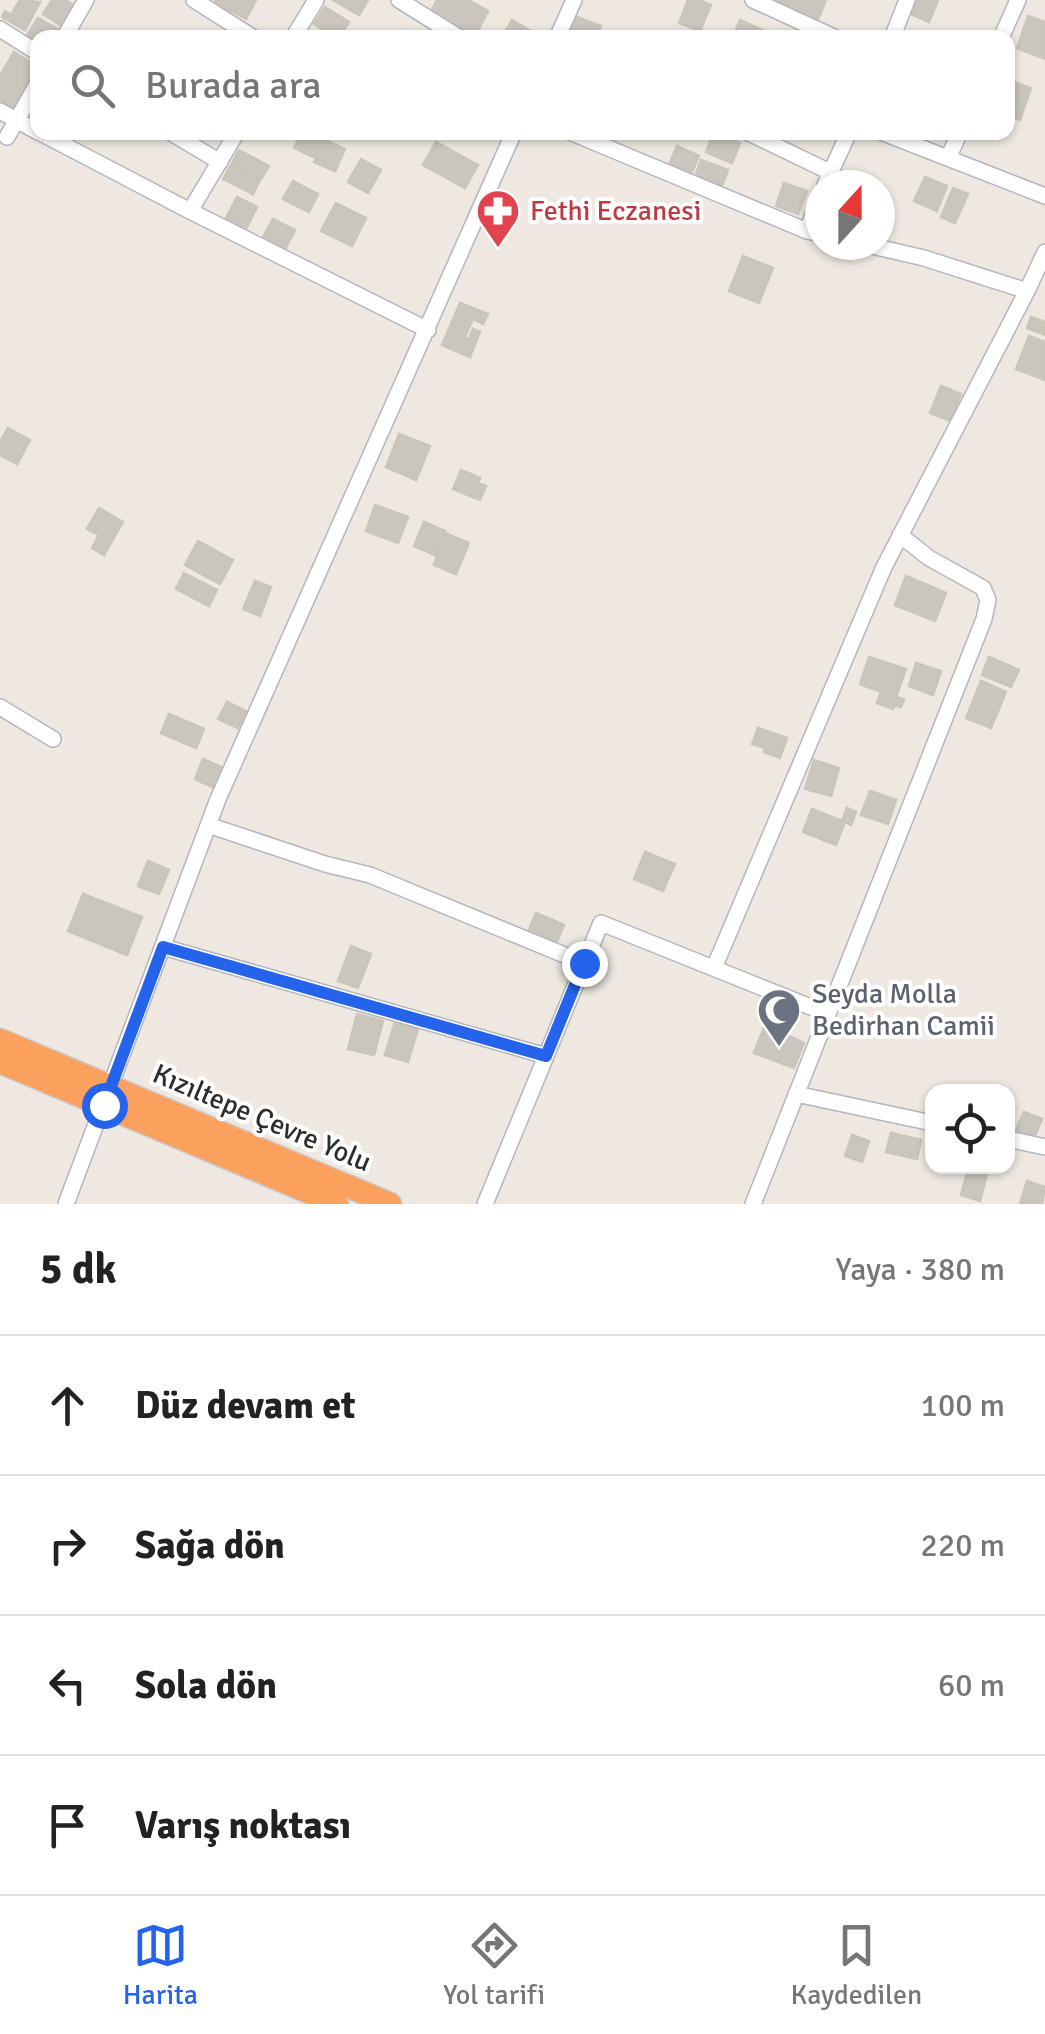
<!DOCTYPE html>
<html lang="tr">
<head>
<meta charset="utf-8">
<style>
	body { margin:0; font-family:Signika,sans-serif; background:#f2f2f2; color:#222 }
	.controls { position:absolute; right:30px; bottom:30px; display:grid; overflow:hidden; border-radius:20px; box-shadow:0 2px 8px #0004 }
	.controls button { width:90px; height:90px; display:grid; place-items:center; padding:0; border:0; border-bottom:2px solid #e0e0e0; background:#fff; color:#222; font:50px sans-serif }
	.compass { position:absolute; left:805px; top:170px; width:90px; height:90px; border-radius:50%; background:#fff; box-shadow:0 2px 8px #0004; rotate:21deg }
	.stop { position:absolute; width:30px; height:30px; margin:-22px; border:8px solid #2563eb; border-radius:50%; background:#fff }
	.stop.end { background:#2563eb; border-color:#fff; box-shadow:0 2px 10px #0008 }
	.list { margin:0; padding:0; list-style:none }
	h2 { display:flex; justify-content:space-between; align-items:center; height:130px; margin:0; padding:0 40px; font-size:42px }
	h2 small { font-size:32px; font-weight:400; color:#767676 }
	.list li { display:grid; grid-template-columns:65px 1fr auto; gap:30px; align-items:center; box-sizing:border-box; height:140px; padding:0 40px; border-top:2px solid #e0e0e0 }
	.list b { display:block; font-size:38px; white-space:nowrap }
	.list em { font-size:32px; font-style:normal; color:#767676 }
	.icon { flex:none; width:55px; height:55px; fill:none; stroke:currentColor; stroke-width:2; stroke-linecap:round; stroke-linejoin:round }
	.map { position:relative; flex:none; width:1045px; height:1204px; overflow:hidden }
	.search { position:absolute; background:#fff; box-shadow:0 2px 8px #0004; left:30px; right:30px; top:30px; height:110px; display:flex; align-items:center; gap:25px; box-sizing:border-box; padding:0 35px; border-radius:20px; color:#767676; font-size:38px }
	.sheet { height:690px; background:#fff }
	nav { display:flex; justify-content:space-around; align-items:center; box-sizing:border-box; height:140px; border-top:2px solid #e0e0e0; background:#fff; font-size:28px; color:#767676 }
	nav a { display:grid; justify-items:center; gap:5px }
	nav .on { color:#2563eb }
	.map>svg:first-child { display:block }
</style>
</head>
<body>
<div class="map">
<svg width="1045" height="1204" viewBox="0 0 1045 1204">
	<rect width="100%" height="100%" fill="#eee8e0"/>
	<path fill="#cac6be" stroke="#cac4b9" stroke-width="2.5" d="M 20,0 L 40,2 L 25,30 L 2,17 L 5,11 L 11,15 Z
		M 52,0 L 65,0 L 75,6 L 63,27 L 43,14 Z
		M 216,0 L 256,0 L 246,19 L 230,10 L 227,14 L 212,6 Z
		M 333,0 L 368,0 L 359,15 Z
		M 437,0 L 468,0 L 488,11 L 474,38 L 430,14 Z
		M 688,0 L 699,0 L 711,5 L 700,31 L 679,23 Z
		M 773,0 L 826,0 L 815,26 L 787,13 L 790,8 Z
		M 917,0 L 938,0 L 929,22 L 911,14 Z
		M 325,7 L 349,22 L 339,38 L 335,38 L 314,24 Z
		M 1028,16 L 1045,22 L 1045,59 L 1017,48 Z
		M 577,17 L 601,26 L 596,38 L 568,38 Z
		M 38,18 L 59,30 L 54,38 L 38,38 L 38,44 L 26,37 Z
		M 512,20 L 541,37 L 541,38 L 502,38 Z
		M 740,20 L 762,30 L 759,38 L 733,38 Z
		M 14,52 L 38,67 L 13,108 L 0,100 L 0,76 Z
		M 1008,80 L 1031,88 L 1020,120 L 1008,116 Z
		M 302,132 L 326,133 L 314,157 L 294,148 Z
		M 714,132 L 740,143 L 732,163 L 706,152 Z
		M 323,139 L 345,149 L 335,171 L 314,162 Z
		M 436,142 L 478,165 L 465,188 L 423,165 Z
		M 677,146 L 699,156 L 689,179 L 667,170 Z
		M 239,150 L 269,166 L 261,179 L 232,163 Z
		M 361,159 L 381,170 L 368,193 L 348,182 Z
		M 701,160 L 728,170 L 720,191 L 694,179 Z
		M 231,165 L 260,180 L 253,194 L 223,179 Z
		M 925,177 L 947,186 L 937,211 L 914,201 Z
		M 293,181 L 318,194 L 309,212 L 283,199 Z
		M 784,183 L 807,191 L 798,214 L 776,206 Z
		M 953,188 L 968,194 L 955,223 L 941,217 Z
		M 237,197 L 257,207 L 243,235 L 224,222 Z
		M 336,203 L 366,218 L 352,246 L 321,231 Z
		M 273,219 L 295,230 L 283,253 L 261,241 Z
		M 743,256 L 773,268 L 759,303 L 729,291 Z
		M 460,303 L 488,314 L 483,324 L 473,319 L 465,337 L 469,339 L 473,329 L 480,332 L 470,357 L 442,345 Z
		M 1031,317 L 1045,322 L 1045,335 L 1027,328 Z
		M 1029,336 L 1045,342 L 1045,380 L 1016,369 Z
		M 941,386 L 961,394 L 950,421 L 930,413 Z
		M 8,428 L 30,440 L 17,464 L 0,455 L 0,442 Z
		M 399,434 L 430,446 L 416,480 L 386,467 Z
		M 461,470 L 480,478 L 478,483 L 486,486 L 480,500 L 453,489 Z
		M 375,505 L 408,517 L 398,543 L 366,531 Z
		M 99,508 L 123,522 L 104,555 L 92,548 L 99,535 L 87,529 Z
		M 424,522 L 445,531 L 435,555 L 414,546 Z
		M 445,533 L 469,543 L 456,574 L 434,565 Z
		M 198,541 L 233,560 L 220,584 L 185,565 Z
		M 184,573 L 217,590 L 209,606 L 176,589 Z
		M 906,576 L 946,593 L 935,621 L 895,605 Z
		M 255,581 L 271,587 L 260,616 L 243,609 Z
		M 869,657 L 906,669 L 896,697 L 904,699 L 901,707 L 895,705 L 893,709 L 877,703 L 881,692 L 860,684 Z
		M 989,657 L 1019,670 L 1011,687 L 982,675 Z
		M 916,663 L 941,671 L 933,695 L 909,686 Z
		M 981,681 L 1006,692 L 991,728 L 966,718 Z
		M 227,702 L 246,711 L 238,728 L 218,719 Z
		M 169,714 L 204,729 L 196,748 L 161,733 Z
		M 758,728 L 787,738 L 780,758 L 764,752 L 765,748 L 752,744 Z
		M 203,759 L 225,769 L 217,789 L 195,779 Z
		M 814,760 L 839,768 L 831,796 L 805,789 Z
		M 870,791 L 896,800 L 888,824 L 861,815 Z
		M 847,808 L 856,812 L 851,825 L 845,822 L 836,845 L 803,832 L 812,809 L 842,821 Z
		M 645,852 L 675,864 L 663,891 L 634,879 Z
		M 148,861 L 169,870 L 159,894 L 138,886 Z
		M 83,894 L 142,917 L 127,955 L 68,931 Z
		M 536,913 L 564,925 L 555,946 L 527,934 Z
		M 351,946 L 371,954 L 358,988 L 338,981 Z
		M 357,1014 L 383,1021 L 374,1055 L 348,1049 Z
		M 395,1022 L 418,1029 L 408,1062 L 385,1055 Z
		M 765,1025 L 804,1043 L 794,1068 L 754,1053 Z
		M 1024,1112 L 1042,1119 L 1034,1138 L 1016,1130 Z
		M 891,1133 L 921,1140 L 917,1159 L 886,1152 Z
		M 852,1135 L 869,1141 L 862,1162 L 845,1156 Z
		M 968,1169 L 987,1174 L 980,1201 L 961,1195 Z
		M 1027,1181 L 1045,1187 L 1042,1204 L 1020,1204 Z"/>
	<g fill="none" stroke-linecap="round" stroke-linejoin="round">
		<g stroke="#b3b6c0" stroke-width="18">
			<path id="minor" d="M 194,0 L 254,38
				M 399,0 L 460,38
				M 753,0 L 836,38
				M 0,29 L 38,53
				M 64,38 L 86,0
				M 293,38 L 316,0
				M 557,38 L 574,0
				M 892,38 L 907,0
				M 1001,38 L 1018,0
				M 0,111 L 38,132
				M 39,132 L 190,211 L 428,330
				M 170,132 L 220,162
				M 570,132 L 807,231 L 820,234
				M 747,132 L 830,172
				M 881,132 L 1045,196
				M 7,137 L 38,83
				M 948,158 L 960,132
				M 825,185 L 849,132
				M 190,211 L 237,132
				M 807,231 L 820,197
				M 868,245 L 924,258 L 1027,291
				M 0,707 L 53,739
				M 208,825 L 325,864 L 370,875 L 584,963
				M 163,947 L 546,1056
				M 714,968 L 884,567 L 1027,291 L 1045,252
				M 796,1094 L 932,1123
				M 1008,1139 L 1045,1147
				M 66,1204 L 218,799 L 514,132
				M 485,1204 L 601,923 L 828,1014
				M 753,1204 L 984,619 L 988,600 L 983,588 L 929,558 L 900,535"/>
		</g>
		<g stroke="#c8c8c8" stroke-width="25">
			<path id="highway" d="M 0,1040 L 390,1204
				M 0,1062 L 337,1204"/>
		</g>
		<use href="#minor" stroke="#fff" stroke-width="15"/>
		<use href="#highway" stroke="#fca15d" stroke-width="22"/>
	</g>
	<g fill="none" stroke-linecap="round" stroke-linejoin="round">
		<path stroke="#2563eb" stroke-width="12" d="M 104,1105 L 163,947 L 546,1056 L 584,963"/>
	</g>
	<defs>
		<g id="pharmacy-pin" transform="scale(2.25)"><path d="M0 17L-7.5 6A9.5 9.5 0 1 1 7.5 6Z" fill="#e0444e" stroke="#fff"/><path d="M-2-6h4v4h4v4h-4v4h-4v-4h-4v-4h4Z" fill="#fff"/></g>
		<g id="mosque-pin" transform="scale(2.25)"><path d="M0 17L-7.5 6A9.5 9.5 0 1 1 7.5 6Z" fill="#6b7280" stroke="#fff"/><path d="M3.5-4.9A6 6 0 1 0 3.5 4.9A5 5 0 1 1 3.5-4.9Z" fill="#fff"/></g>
	</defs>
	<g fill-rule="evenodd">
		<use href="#pharmacy-pin" x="498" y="211"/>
		<use href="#mosque-pin" x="779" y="1010"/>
	</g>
	<g text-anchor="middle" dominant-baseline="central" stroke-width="8" stroke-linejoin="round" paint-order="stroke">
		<g font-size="28" fill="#be3a42" stroke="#fff" text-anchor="start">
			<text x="530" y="211">Fethi Eczanesi</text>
		</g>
		<g font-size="28" fill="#5b616d" stroke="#fff" text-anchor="start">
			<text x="812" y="994">Seyda Molla<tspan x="812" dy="32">Bedirhan Camii</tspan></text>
		</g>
		<g font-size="28" fill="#2d2d2d" stroke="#fff">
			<text transform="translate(262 1118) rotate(23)">Kızıltepe Çevre Yolu</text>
		</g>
	</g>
</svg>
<div class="controls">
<button><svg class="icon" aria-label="locate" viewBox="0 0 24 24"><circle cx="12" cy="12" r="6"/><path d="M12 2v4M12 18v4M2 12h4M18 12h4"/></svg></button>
</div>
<svg class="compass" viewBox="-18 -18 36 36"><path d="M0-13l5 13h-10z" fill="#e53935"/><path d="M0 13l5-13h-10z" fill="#767676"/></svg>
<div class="stop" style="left:104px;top:1105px"></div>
<div class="stop end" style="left:584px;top:963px"></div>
<div class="search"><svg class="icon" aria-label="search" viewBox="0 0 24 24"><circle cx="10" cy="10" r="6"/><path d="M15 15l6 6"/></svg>Burada ara</div>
</div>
<section class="sheet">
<h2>5 dk<small>Yaya · 380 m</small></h2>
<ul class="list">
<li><svg class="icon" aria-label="ahead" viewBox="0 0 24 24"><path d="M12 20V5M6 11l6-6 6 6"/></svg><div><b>Düz devam et</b></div><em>100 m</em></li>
<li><svg class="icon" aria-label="right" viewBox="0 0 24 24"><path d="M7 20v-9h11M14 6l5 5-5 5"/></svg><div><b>Sağa dön</b></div><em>220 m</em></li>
<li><svg class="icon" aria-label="left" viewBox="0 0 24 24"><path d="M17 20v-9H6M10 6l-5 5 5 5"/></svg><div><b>Sola dön</b></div><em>60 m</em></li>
<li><svg class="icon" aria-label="arrive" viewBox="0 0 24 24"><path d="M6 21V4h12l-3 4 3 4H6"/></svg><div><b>Varış noktası</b></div></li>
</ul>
</section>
<nav>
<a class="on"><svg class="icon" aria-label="map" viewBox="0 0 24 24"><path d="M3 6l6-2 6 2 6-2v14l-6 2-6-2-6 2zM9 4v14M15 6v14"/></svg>Harita</a>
<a><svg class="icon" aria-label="directions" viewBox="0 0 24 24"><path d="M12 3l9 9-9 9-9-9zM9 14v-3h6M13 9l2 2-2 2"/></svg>Yol tarifi</a>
<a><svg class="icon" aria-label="saved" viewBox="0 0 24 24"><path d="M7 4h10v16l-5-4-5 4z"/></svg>Kaydedilen</a>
</nav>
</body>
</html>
